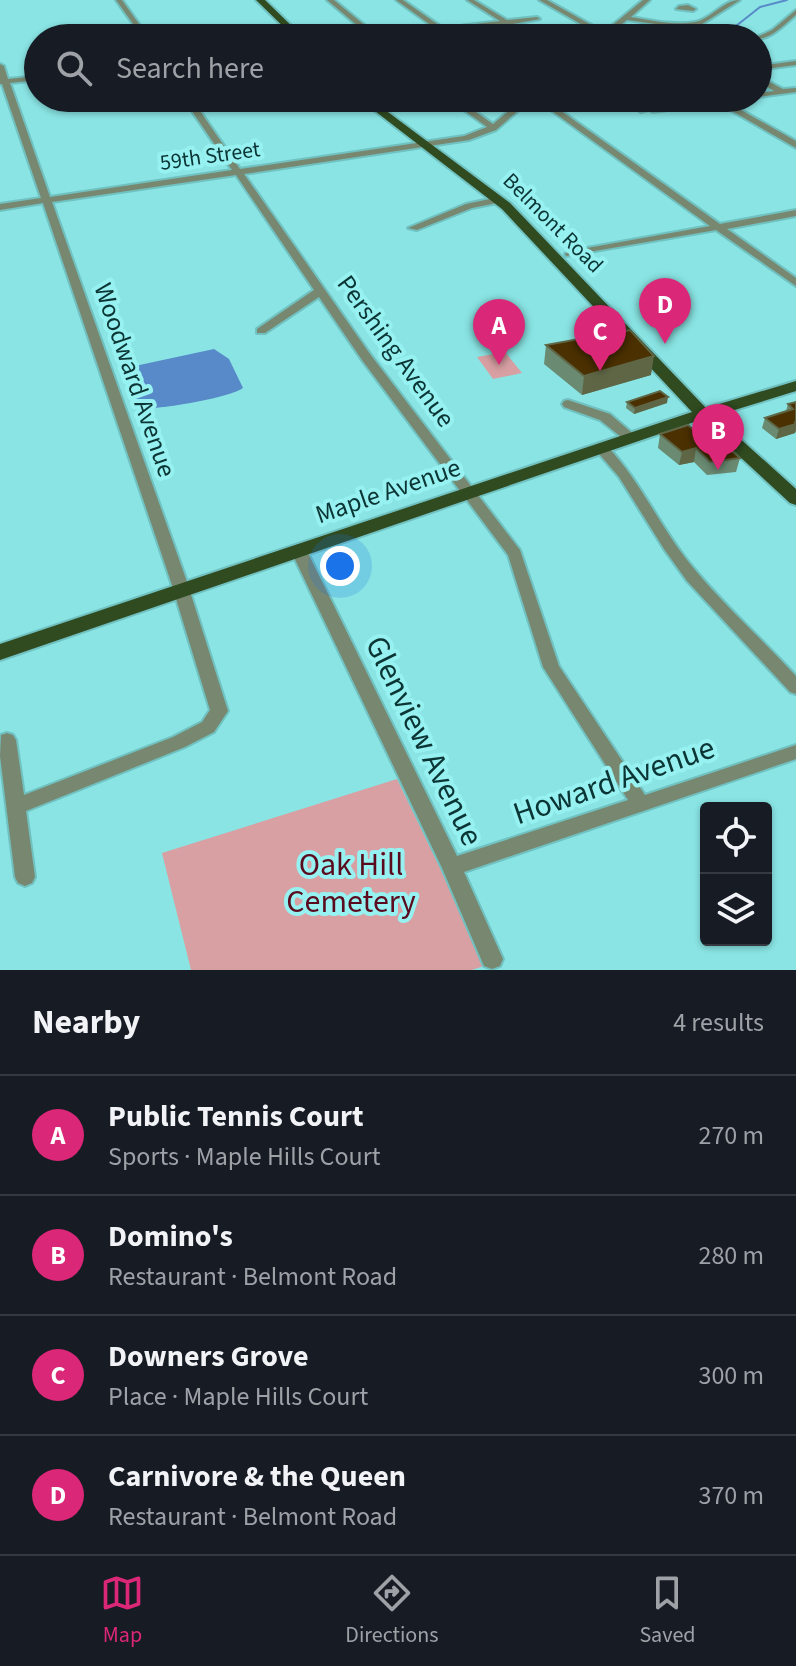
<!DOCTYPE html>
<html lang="en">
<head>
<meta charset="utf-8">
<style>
	body { margin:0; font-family:"Source Sans 3",sans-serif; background:#242831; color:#f1f3f6 }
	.controls { position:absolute; right:24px; bottom:24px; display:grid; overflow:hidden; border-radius:8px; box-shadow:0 2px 6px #0004 }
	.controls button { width:72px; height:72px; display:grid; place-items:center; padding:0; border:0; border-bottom:2px solid #363941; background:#171b24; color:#f1f3f6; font:40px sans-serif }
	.you { position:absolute; left:340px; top:566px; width:28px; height:28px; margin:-20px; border:6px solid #fff; border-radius:50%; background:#1a73e8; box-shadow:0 0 0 12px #1a73e833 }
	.badge { display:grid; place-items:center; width:52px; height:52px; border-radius:50%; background:#db2777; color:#fff; font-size:26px; font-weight:700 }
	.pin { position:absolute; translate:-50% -66px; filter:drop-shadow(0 2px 4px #0008) }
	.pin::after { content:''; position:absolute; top:42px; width:28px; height:24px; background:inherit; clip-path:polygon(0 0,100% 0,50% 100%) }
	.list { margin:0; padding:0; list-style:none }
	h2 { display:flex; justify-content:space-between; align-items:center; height:104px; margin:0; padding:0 32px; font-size:34px }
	h2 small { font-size:26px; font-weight:400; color:#9ea1a6 }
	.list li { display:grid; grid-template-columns:52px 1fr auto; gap:24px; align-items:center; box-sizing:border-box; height:120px; padding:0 32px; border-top:2px solid #363941 }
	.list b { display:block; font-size:30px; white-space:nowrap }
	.list p { margin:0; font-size:26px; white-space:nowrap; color:#9ea1a6 }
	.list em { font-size:26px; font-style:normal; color:#9ea1a6 }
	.icon { flex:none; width:44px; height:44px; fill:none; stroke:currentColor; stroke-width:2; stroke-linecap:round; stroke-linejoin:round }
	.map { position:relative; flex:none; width:796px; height:970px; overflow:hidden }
	.search { position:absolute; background:#171b24; box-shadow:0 2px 6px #0004; left:24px; right:24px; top:24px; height:88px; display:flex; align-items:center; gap:20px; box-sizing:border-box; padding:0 28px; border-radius:44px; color:#9ea1a6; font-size:30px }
	.sheet { height:584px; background:#171b24 }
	nav { display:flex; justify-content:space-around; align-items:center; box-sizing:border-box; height:112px; border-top:2px solid #363941; background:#171b24; font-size:22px; color:#9ea1a6 }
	nav a { display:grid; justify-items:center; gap:4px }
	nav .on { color:#db2777 }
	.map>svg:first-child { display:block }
</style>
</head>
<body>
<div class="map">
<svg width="796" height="970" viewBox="0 0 796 970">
	<rect width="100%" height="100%" fill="#89e4e3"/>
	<path fill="#d8a0a3" d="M 505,352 L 522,373 L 493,379 L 477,357 Z
		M 397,779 L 487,965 L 472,970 L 191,970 L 162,853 Z"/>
	<path fill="#5889c8" d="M 214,349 L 229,359 L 243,388 C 229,398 154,411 137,408 L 127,379 L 135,366 Z"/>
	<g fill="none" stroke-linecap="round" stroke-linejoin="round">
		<path stroke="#5889c8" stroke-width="2" d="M 700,38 L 736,26 L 760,7 L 787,0"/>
		<g stroke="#70c1c0" stroke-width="4">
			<path id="minor" d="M 116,0 L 122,0 L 149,38 L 143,38 Z
				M 327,0 L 334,0 L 378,36 L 436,29 L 396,0 L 403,0 L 443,28 L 500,21 L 467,0 L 474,0 L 507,20 L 537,17 L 540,19 L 513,24 L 534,38 L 526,38 L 505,25 L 443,33 L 372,38 Z
				M 539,0 L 547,0 L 604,32 L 643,0 L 650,0 L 631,17 C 651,20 674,26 695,22 C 711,19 723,0 740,0 L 699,26 L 676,27 L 627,20 L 605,38 L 598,38 L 600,35 Z
				M 688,5 L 696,9 L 693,11 L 676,9 L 679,6 Z
				M 796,10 L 796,15 C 784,25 768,42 755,38 L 772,30 Z
				M 796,61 L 796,65 L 758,70 L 758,66 Z
				M 0,64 L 4,66 L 8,79 L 38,76 L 38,80 L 10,83 L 50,197 L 232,170 L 183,98 L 191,98 L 240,169 L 464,136 L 487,127 L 447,98 L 456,98 L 493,124 L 524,98 L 533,98 L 496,130 L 469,140 L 244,174 L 370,354 L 520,550 L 559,666 L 645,795 L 796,745 L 796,759 L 464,872 L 503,959 L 500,966 L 492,969 L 484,966 L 442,868 L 291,551 L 299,546 L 307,551 L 457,856 L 628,800 L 543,667 L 508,555 L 362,360 L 319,297 L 265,333 L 257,333 L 257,329 L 314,290 L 236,175 L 52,202 L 186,579 L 228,711 L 214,732 L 185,747 L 26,811 L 35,877 L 32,883 L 25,886 L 18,883 L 15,877 L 0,756 L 1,735 L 7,733 L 13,735 L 16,740 L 24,795 L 173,737 L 202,722 L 210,710 L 170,579 L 43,203 L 0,210 L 0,204 L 41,198 L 2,84 L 0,84 Z
				M 758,76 L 783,89 L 796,88 L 796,92 L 758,97 L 758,93 L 774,91 L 758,81 Z
				M 534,98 L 543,98 L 720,224 L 796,210 L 796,216 L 727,229 L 796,278 L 796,286 L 716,230 L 566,256 L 565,254 L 570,251 L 710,226 Z
				M 621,98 L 630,98 L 648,110 L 641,112 Z
				M 710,98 L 720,98 L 796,141 L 796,148 L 718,103 L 653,112 L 649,110 L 711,100 Z
				M 499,197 L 504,200 L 502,202 L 472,208 L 417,230 L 408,228 L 466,204 Z
				M 568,400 L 610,414 L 638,438 L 636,441 L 626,441 L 600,420 L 564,407 L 562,404 L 564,401 Z
				M 601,444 L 606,445 C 639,479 658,523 687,560 C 720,602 760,637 796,676 L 796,694 L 790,692 L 687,581 L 664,549 L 619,477 L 594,448 Z"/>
		</g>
		<g stroke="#70c1c0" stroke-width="4">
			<path id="major" d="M 256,0 L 265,0 L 304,38 L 295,38 Z
				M 358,98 L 369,98 L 510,203 L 706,408 L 796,381 L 796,391 L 715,416 L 796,489 L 796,505 L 790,503 L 700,420 L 0,660 L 0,644 L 692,412 L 502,209 Z"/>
		</g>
		<use href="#minor" fill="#788870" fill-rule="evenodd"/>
		<use href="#major" fill="#304b20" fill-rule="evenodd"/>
	</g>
	<path fill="#6a8a72" d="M 546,345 L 651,375 L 582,395 L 544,364 Z
		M 627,402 L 667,403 L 634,414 L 626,408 Z
		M 796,402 L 796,430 L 795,433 L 776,439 L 762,428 L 765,418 L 786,411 L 788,404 Z
		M 660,434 L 719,450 L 740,458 L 736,472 L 707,475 L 694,462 L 679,465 L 658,448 Z"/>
	<path fill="#5e6645" d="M 654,356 L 651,375 L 582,395 L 584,376 Z
		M 668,397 L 667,403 L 634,414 L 635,408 Z
		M 796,421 L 796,430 L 795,433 L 776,439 L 779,429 Z
		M 696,448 L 694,462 L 679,465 L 682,452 Z"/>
	<path fill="#4b3001" stroke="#5e6645" stroke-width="2" d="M 600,328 L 616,333 L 630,330 L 654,356 L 584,376 L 546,345 L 590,337 Z
		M 660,391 L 668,397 L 635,408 L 627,402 Z
		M 796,402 L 796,421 L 795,422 L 796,424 L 779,429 L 765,418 L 793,409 L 788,404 Z
		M 688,425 L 719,450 L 729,448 L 740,458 L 710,462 L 696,448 L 682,452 L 660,434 Z"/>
	<g text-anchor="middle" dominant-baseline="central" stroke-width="8" stroke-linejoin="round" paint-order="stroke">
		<g font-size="22" fill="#0b3434" stroke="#96f1f0">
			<text transform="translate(210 156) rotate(-8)">59th Street</text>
			<text transform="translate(553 223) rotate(45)">Belmont Road</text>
		</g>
		<g font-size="26" fill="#0b3434" stroke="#96f1f0">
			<text transform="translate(396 351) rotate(54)">Pershing Avenue</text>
			<text transform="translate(135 380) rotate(71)">Woodward Avenue</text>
			<text transform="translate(388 491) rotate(-19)">Maple Avenue</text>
		</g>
		<g font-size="32" fill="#0b3434" stroke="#96f1f0">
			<text transform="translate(424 741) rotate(64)">Glenview Avenue</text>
			<text transform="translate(614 781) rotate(-19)">Howard Avenue</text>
		</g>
		<g font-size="32" fill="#5a0a1c" stroke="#96f1f0">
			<text x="351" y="865">Oak Hill<tspan x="351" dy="37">Cemetery</tspan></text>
		</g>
	</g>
</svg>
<div class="controls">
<button><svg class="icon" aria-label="locate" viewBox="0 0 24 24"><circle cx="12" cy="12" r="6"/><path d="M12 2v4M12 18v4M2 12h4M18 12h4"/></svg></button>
<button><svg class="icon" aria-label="layers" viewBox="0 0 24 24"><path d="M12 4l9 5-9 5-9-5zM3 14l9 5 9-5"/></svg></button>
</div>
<div class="you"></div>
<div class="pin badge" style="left:499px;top:365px">A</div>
<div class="pin badge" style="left:718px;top:470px">B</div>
<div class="pin badge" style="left:600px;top:371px">C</div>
<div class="pin badge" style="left:665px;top:344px">D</div>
<div class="search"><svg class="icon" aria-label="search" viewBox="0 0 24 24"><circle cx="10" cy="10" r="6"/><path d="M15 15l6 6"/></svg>Search here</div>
</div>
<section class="sheet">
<h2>Nearby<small>4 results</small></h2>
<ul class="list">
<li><span class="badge">A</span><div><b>Public Tennis Court</b><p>Sports · Maple Hills Court</p></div><em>270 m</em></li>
<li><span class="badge">B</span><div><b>Domino's</b><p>Restaurant · Belmont Road</p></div><em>280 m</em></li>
<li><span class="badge">C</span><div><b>Downers Grove</b><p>Place · Maple Hills Court</p></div><em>300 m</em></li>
<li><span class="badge">D</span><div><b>Carnivore &amp; the Queen</b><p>Restaurant · Belmont Road</p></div><em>370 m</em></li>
</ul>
</section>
<nav>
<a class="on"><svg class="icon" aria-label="map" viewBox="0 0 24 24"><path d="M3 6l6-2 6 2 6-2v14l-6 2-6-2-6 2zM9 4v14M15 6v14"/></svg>Map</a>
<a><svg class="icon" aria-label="directions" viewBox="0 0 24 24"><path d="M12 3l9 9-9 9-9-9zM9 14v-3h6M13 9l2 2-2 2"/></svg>Directions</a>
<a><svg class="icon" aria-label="saved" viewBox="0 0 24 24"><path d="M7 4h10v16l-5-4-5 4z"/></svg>Saved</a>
</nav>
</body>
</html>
